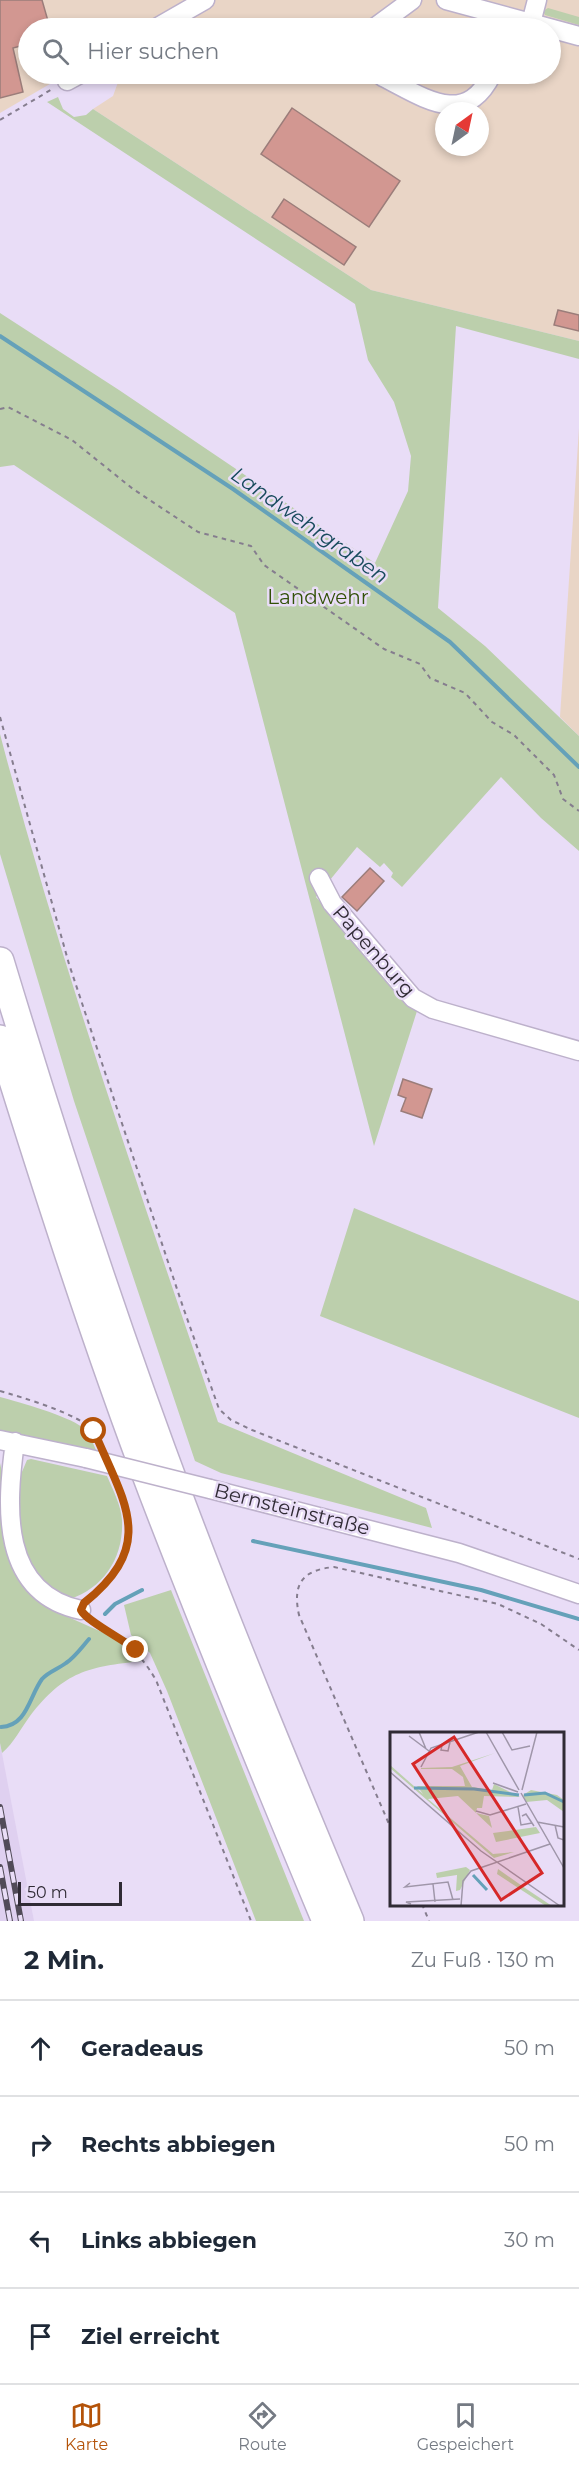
<!DOCTYPE html>
<html lang="de">
<head>
<meta charset="utf-8">
<style>
	body { margin:0; font-family:Montserrat,sans-serif; background:#f2f2f3; color:#1f2937 }
	.compass { position:absolute; left:435px; top:102px; width:54px; height:54px; border-radius:50%; background:#fff; box-shadow:0 3px 9px #0003; rotate:33deg }
	.scale { position:absolute; left:18px; bottom:15px; width:104px; box-sizing:border-box; padding-left:6px; border:3px solid #302b35; border-top:0; font-size:16px; line-height:21px; white-space:nowrap; color:#302b35; -webkit-text-stroke:4px #e9ddf7; paint-order:stroke }
	.stop { position:absolute; width:18px; height:18px; margin:-14px; border:4px solid #b45309; border-radius:50%; background:#fff }
	.stop.end { background:#b45309; border-color:#fff; box-shadow:0 2px 6px #0008 }
	.list { margin:0; padding:0; list-style:none }
	h2 { display:flex; justify-content:space-between; align-items:center; height:78px; margin:0; padding:0 24px; font-size:26px }
	h2 small { font-size:20px; font-weight:400; color:#747a83 }
	.list li { display:grid; grid-template-columns:39px 1fr auto; gap:18px; align-items:center; box-sizing:border-box; height:96px; padding:0 24px; border-top:2px solid #e0e1e3 }
	.list b { display:block; font-size:22px; white-space:nowrap }
	.list em { font-size:20px; font-style:normal; color:#747a83 }
	.icon { flex:none; width:33px; height:33px; fill:none; stroke:currentColor; stroke-width:2; stroke-linecap:round; stroke-linejoin:round }
	.map { position:relative; flex:none; width:579px; height:1921px; overflow:hidden }
	.search { position:absolute; background:#fff; box-shadow:0 3px 9px #0003; left:18px; right:18px; top:18px; height:66px; display:flex; align-items:center; gap:15px; box-sizing:border-box; padding:0 21px; border-radius:33px; color:#747a83; font-size:22px }
	.sheet { height:462px; background:#fff }
	nav { display:flex; justify-content:space-around; align-items:center; box-sizing:border-box; height:84px; border-top:2px solid #e0e1e3; background:#fff; font-size:16px; color:#747a83 }
	nav a { display:grid; justify-items:center; gap:3px }
	nav .on { color:#b45309 }
	.map>svg:first-child { display:block }
</style>
</head>
<body>
<div class="map">
<svg width="579" height="1921" viewBox="0 0 579 1921">
	<rect width="100%" height="100%" fill="#e9ddf7"/>
	<path fill="#e9d5c6" fill-rule="evenodd" d="M 0,0 L 579,0 L 579,341 L 371,290 L 93,109 L 113,96 L 121,74 L 550,74 L 550,28 L 28,28 L 28,74 L 67,74 L 0,113 ZM 444,111 L 480,111 L 480,147 L 444,147 Z
		M 579,428 L 579,736 L 560,717 Z"/>
	<path fill="#dfd0f0" d="M 0,1743 L 34,1921 L 0,1921 Z"/>
	<path fill="#bccfac" d="M 548,8 L 579,17 L 579,25 L 545,15 L 543,11 Z
		M 58,97 L 63,109 L 74,117 L 86,115 L 93,109 L 371,290 L 579,341 L 579,359 L 456,326 L 438,608 L 485,646 L 579,736 L 579,851 L 541,818 L 501,777 L 402,887 L 391,877 L 393,873 L 384,863 L 380,867 L 357,847 L 316,897 L 417,1011 L 374,1146 L 235,613 L 14,465 L 0,467 L 0,313 L 119,390 L 375,563 L 408,491 L 411,456 L 394,402 L 368,360 L 355,304 L 47,102 Z
		M 0,734 C 61,967 141,1194 218,1422 L 426,1508 L 432,1528 L 221,1473 L 195,1461 L 74,1101 L 0,854 Z
		M 354,1208 L 579,1301 L 579,1418 L 320,1316 Z
		M 0,1397 C 19,1402 68,1416 82,1427 C 89,1434 93,1443 97,1452 L 0,1430 Z
		M 31,1459 L 107,1476 C 113,1490 121,1505 122,1520 C 124,1557 104,1588 70,1599 L 47,1591 L 18,1543 L 19,1479 L 27,1460 Z
		M 0,1463 L 3,1477 L 4,1532 L 42,1601 L 66,1616 L 104,1633 L 124,1645 L 142,1661 C 88,1667 65,1671 30,1716 C 21,1728 14,1743 2,1753 L 0,1743 Z
		M 171,1590 L 304,1921 L 256,1921 L 167,1691 L 150,1653 L 131,1635 L 124,1605 Z"/>
	<g fill="none" stroke-linecap="round" stroke-linejoin="round">
		<path stroke="#65a1b9" stroke-width="4" d="M 0,336 L 233,489 L 450,642 L 579,767
			M 253,1541 L 481,1590 L 579,1619
			M 105,1614 L 115,1604 L 142,1590
			M 1,1727 C 27,1726 29,1697 42,1679 C 48,1672 58,1669 66,1663 C 75,1657 82,1647 89,1639"/>
	</g>
	<path fill="#d29791" stroke="#9b7d7a" stroke-width="1.5" d="M 0,0 L 42,0 L 50,28 L 28,28 L 28,44 L 13,48 L 23,92 L 0,98 Z
		M 292,108 L 400,181 L 369,227 L 261,154 Z
		M 284,199 L 356,247 L 344,265 L 272,217 Z
		M 558,310 L 579,315 L 579,331 L 554,325 Z
		M 370,868 L 384,881 L 357,911 L 342,897 Z
		M 403,1079 L 432,1089 L 422,1118 L 401,1111 L 406,1098 L 398,1095 Z"/>
	<g fill="none" stroke-linecap="round" stroke-linejoin="round">
		<g stroke="#bdb1cb" stroke-width="21">
			<path id="minor" d="M 446,0 L 579,36
				M 531,23 L 537,0
				M 156,28 L 205,0
				M 374,28 L 412,0
				M 380,74 L 383,77 C 423,97 465,129 492,74
				M 67,81 L 80,74
				M 319,878 L 332,903 L 413,998 L 433,1009 L 579,1051
				M 0,1440 L 86,1458
				M 15,1442 C 6,1507 0,1593 81,1610
				M 210,1489 L 459,1553 L 579,1594"/>
		</g>
		<g stroke="#bdb1cb" stroke-width="30">
			<path id="highway" d="M 0,961 C 55,1143 114,1324 181,1502 C 234,1643 292,1782 350,1921
				M 0,1039 C 48,1193 97,1346 154,1496 C 209,1639 267,1780 326,1921"/>
		</g>
		<path stroke="#857d8e" stroke-width="2" stroke-dasharray="4.5 4.5" stroke-linecap="butt" d="M 0,120 L 54,88
			M 0,409 L 8,407 L 72,440 L 133,489 L 198,532 L 251,546 L 264,565 L 384,649 L 420,664 L 430,678 L 465,693 L 492,722 L 514,735 L 554,775 L 563,799 L 579,811
			M 0,717 L 69,964 L 183,1307 L 219,1409 L 231,1420 L 252,1430 L 579,1559
			M 0,1391 C 21,1397 83,1415 94,1432 C 97,1435 98,1441 100,1445
			M 91,1597 C 135,1562 135,1530 114,1481
			M 92,1621 C 122,1638 138,1650 156,1680 L 251,1921
			M 392,1831 L 299,1615 C 292,1583 303,1570 334,1567 L 498,1604 L 541,1624 L 579,1650
			M 422,1904 L 429,1921"/>
		<use href="#minor" stroke="#fff" stroke-width="18"/>
		<use href="#highway" stroke="#fff" stroke-width="27"/>
		<g stroke="#514b58" stroke-width="6">
			<path id="rail" d="M 0,1807 L 21,1921
				M 0,1867 L 10,1921"/>
		</g>
		<use href="#rail" stroke="#e9ddf7" stroke-width="4" stroke-dasharray="11" stroke-linecap="butt"/>
		<g stroke="#bdb1cb" stroke-width="21" stroke-linecap="butt">
			<path id="minor-bridge" d="M 86,1458 L 210,1489"/>
		</g>
		<use href="#minor-bridge" stroke="#fff" stroke-width="18"/>
	</g>
	<g fill="none" stroke-linecap="round" stroke-linejoin="round">
		<path stroke="#b45309" stroke-width="8" d="M 94,1431 C 124,1503 158,1544 84,1603 L 81,1610 C 86,1621 123,1639 136,1650"/>
	</g>
	<g text-anchor="middle" dominant-baseline="central" stroke-width="5" stroke-linejoin="round" paint-order="stroke">
		<g font-size="20" fill="#325108" stroke="#e9ddf7">
			<text x="318" y="597">Landwehr</text>
		</g>
		<g font-size="20" fill="#302b35" stroke="#e9ddf7">
			<text transform="translate(374 951) rotate(49)">Papenburg</text>
			<text transform="translate(292 1509) rotate(14)">Bernsteinstraße</text>
		</g>
		<g font-size="21" font-style="italic" fill="#184b5d" stroke="#e9ddf7">
			<text transform="translate(310 525) rotate(35)">Landwehrgraben</text>
		</g>
	</g>
	<g transform="translate(390 1732)">
		<rect width="174" height="174" fill="#e9ddf7"/>
		<path d="M 105,21 L 70,34 L 82,55 L 102,58 L 104,52 L 130,65 L 94,64 L 92,76 L 87,76 L 86,81 L 99,84 L 102,96 L 68,64 L 38,67 L 103,122 L 124,120 L 104,126 L 0,36 L 0,33 L 33,62 L 27,54 L 75,54 L 73,45 L 62,37 L 31,37 L 31,36 L 62,35 ZM 141,58 L 167,63 L 174,68 L 174,80 L 157,68 L 136,70 L 133,63 ZM 146,95 L 150,101 L 106,110 L 103,101 ZM 76,135 L 80,138 L 70,158 L 66,159 L 67,143 L 47,146 L 46,141 ZM 108,137 L 135,156 L 162,174 L 156,174 L 107,142 Z" fill="#bccfac"/>
		<path fill="none" stroke="#65a1b9" stroke-width="3" d="M 24,56 L 84,57 L 129,63M 134,63 L 155,61 L 174,70M 83,143 L 97,158"/>
		<path fill="none" stroke="#9f96a9" stroke-width="1.5" d="M 29,0 L 36,17M 96,0 L 129,58M 112,0 L 122,18 L 140,14M 19,4 L 39,19M 52,13 L 51,18 L 58,19 L 60,10M 31,35 L 41,16 L 89,0M 0,40 L 91,119 L 170,174M 103,51 L 128,60M 132,58 L 147,0M 131,61 L 174,136M 128,75 L 131,93 L 142,91M 86,79 L 100,83 L 136,72M 132,84 L 136,82 L 144,94M 147,90 L 174,95M 165,93 L 168,106 L 174,108M 20,151 L 15,155 L 58,150 L 63,168M 43,152 L 45,170M 21,172 L 16,170 L 70,167M 71,174 L 73,149 L 81,139 L 160,112"/>
		<path fill="#d62828" fill-opacity="0.15" stroke="#d62828" stroke-width="3" d="M 64,5 L 152,141 L 111,168 L 23,32 Z"/>
		<rect width="174" height="174" fill="none" stroke="#302b35" stroke-width="3"/>
	</g>
</svg>
<svg class="compass" viewBox="-18 -18 36 36"><path d="M0-13l5 13h-10z" fill="#e53935"/><path d="M0 13l5-13h-10z" fill="#747a83"/></svg>
<div class="scale">50 m</div>
<div class="stop" style="left:94px;top:1431px"></div>
<div class="stop end" style="left:136px;top:1650px"></div>
<div class="search"><svg class="icon" aria-label="search" viewBox="0 0 24 24"><circle cx="10" cy="10" r="6"/><path d="M15 15l6 6"/></svg>Hier suchen</div>
</div>
<section class="sheet">
<h2>2 Min.<small>Zu Fuß · 130 m</small></h2>
<ul class="list">
<li><svg class="icon" aria-label="ahead" viewBox="0 0 24 24"><path d="M12 20V5M6 11l6-6 6 6"/></svg><div><b>Geradeaus</b></div><em>50 m</em></li>
<li><svg class="icon" aria-label="right" viewBox="0 0 24 24"><path d="M7 20v-9h11M14 6l5 5-5 5"/></svg><div><b>Rechts abbiegen</b></div><em>50 m</em></li>
<li><svg class="icon" aria-label="left" viewBox="0 0 24 24"><path d="M17 20v-9H6M10 6l-5 5 5 5"/></svg><div><b>Links abbiegen</b></div><em>30 m</em></li>
<li><svg class="icon" aria-label="arrive" viewBox="0 0 24 24"><path d="M6 21V4h12l-3 4 3 4H6"/></svg><div><b>Ziel erreicht</b></div></li>
</ul>
</section>
<nav>
<a class="on"><svg class="icon" aria-label="map" viewBox="0 0 24 24"><path d="M3 6l6-2 6 2 6-2v14l-6 2-6-2-6 2zM9 4v14M15 6v14"/></svg>Karte</a>
<a><svg class="icon" aria-label="directions" viewBox="0 0 24 24"><path d="M12 3l9 9-9 9-9-9zM9 14v-3h6M13 9l2 2-2 2"/></svg>Route</a>
<a><svg class="icon" aria-label="saved" viewBox="0 0 24 24"><path d="M7 4h10v16l-5-4-5 4z"/></svg>Gespeichert</a>
</nav>
</body>
</html>
